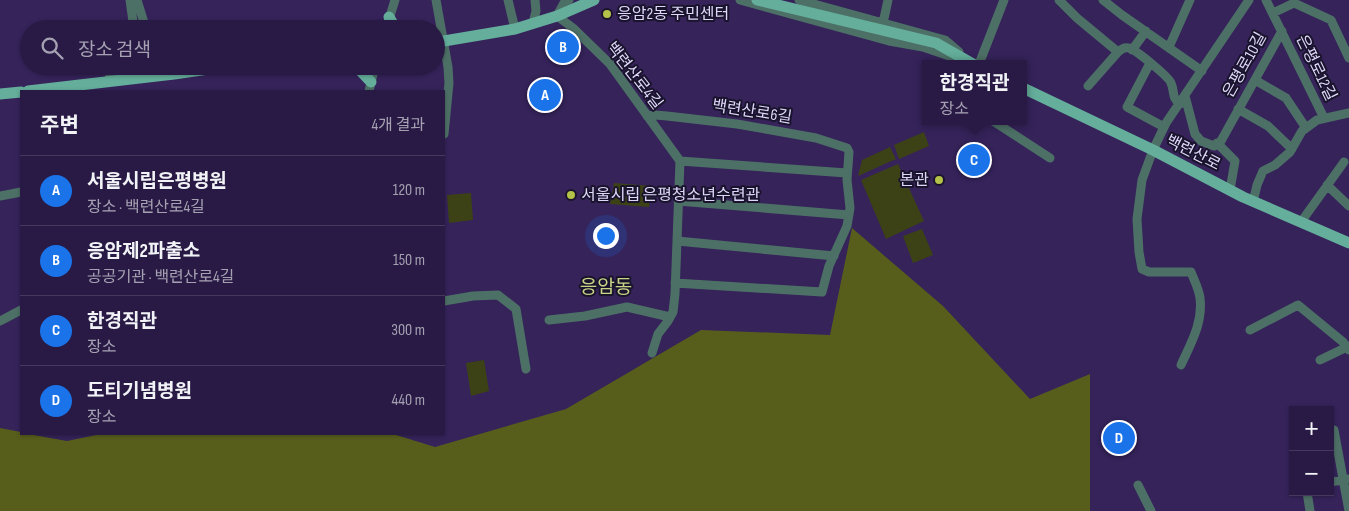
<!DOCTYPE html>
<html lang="ko">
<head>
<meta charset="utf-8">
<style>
	body { margin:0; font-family:"Sofia Sans Condensed","Noto Sans KR",sans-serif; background:#30234b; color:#f1f3f6 }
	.controls { position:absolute; right:15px; bottom:15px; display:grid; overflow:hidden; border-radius:0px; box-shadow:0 1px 4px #0004 }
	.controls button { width:45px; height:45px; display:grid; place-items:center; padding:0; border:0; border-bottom:1px solid #44385d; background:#281a44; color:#f1f3f6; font:25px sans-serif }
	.you { position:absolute; left:605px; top:235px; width:18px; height:18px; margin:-12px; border:4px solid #fff; border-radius:50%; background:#1a73e8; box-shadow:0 0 0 8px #1a73e833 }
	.badge { display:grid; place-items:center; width:32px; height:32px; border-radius:50%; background:#1a73e8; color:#fff; font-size:16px; font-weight:700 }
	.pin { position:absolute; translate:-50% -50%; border:2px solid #fff; box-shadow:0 1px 5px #0006 }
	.popup { position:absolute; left:922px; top:60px; width:105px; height:65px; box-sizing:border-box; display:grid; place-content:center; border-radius:0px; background:#281a44; filter:drop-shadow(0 1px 4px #0005); font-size:16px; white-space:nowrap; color:#a5a1b2 }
	.popup b { font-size:19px; color:#f1f3f6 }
	.popup::after { content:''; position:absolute; left:50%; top:100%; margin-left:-10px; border:10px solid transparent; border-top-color:#281a44 }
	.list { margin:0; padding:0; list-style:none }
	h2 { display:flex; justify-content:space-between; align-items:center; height:65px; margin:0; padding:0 20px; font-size:21px }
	h2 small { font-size:16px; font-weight:400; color:#a5a1b2 }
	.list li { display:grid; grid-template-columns:32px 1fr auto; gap:15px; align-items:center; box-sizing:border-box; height:70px; padding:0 20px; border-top:1px solid #44385d }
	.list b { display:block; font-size:19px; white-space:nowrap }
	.list p { margin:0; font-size:16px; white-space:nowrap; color:#a5a1b2 }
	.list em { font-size:16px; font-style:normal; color:#a5a1b2 }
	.icon { flex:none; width:28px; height:28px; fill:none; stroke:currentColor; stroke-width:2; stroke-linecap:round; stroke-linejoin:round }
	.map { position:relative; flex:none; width:1349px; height:511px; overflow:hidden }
	.search { position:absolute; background:#281a44; box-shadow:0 1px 4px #0004; left:20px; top:20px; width:425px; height:55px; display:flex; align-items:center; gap:12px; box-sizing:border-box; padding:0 18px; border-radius:28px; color:#a5a1b2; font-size:19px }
	.panel { position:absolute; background:#281a44; box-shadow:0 1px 4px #0004; left:20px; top:90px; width:425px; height:345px; border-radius:0px }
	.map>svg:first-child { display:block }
</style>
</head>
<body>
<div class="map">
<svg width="1349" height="511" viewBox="0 0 1349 511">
	<rect width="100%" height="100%" fill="#35235a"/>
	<path fill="#3d4216" d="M 924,132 L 929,146 L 899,159 L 894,145 Z
		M 890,147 L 896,159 L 858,176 L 862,160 Z
		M 898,164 L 924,221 L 886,239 L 861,180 Z
		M 614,183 L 652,186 L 649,207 L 610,204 Z
		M 471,193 L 473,220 L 449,223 L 447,195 Z
		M 922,229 L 933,255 L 913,263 L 903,236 Z
		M 484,360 L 489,391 L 471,396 L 466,363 Z"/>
	<path fill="#575e1c" d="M 852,228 L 943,306 L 1030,399 L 1090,374 L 1090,511 L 0,511 L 0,428 L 21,432 L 21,434 L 28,434 L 67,441 L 101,434 L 393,434 L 435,447 L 566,409 L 701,330 L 830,335 Z"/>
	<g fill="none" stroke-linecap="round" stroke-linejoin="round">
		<path stroke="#4d7066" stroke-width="9" d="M 130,0 L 134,29
			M 137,0 L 146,29
			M 436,0 L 448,67 L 449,83 L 444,134
			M 508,0 L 515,29
			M 569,0 L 564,3 L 557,16 L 573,28 L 610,64 L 680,161 L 675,294 L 673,312 L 668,321 L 658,334 L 652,353
			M 740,0 L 889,41 L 923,47 L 955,58
			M 799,0 L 945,40 L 959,52
			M 1059,0 L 1077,18 L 1118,52
			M 1103,0 L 1122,15 L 1202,71
			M 1266,0 L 1324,118
			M 1273,13 L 1294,3 L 1331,20 L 1349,58
			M 533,23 L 536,11 L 535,0
			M 883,23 L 888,0
			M 386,29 L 395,0
			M 1169,47 L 1190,0
			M 1132,50 L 1146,31
			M 1150,63 L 1127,107 L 1164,127
			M 979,64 L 1004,0
			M 167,66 L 174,74
			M 1255,80 L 1286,98 L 1306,128
			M 106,82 L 119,66
			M 1088,86 L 1118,52 C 1121,49 1125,47 1129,48 C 1135,49 1169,77 1171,83 C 1175,92 1171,97 1180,104
			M 369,91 L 375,66
			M 1185,96 L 1195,134 L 1201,141 L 1214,146 L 1221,141 L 1282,31
			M 1238,109 L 1268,126 L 1292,149
			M 647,116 L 655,115 L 667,116 L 737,124 L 816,138 L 847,148 L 849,152 L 847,180 L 850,208 L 847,226 L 829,266 L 822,292 L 675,283
			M 993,121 L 1050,158
			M 1217,143 L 1235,161 L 1230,190
			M 680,161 L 847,173
			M 1327,185 L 1349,206
			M 0,196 L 21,192
			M 678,201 L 849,215
			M 1253,202 L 1257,185 L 1263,171 L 1275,165 L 1290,152 L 1302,131 L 1317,120 L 1349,113
			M 1301,222 L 1344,162
			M 677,241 L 834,256
			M 444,301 L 473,296 L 498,295 L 516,309 L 526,369
			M 549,320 L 585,316 L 627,307 L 670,317
			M 0,321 L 21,310
			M 1250,330 L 1298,305 L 1343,342 L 1349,350
			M 1320,360 L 1349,346
			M 1181,365 C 1191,343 1203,323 1200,298 C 1199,289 1194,280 1191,272 L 1149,272 L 1142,269 L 1139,252 L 1137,219 L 1142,180 L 1153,150 L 1166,123 L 1249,0
			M 1334,430 L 1349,511
			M 1330,482 L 1349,479
			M 1138,485 L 1151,511
			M 1307,492 L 1310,511"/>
		<path stroke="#64ae9b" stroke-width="11" d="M 757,0 L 936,43 L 973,64
			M 389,17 L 393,24 L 398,29
			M 436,41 L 444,41 L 515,29 L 557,16 L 594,0
			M 356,66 L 371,82
			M 1023,88 L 1153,150 L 1243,197 L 1349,243
			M 28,91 L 174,74 L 229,66
			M 0,94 L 21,92"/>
	</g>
	<g fill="#b5c249" stroke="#1a132c" stroke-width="2">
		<circle cx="607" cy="14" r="5"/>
		<circle cx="939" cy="180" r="5"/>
		<circle cx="571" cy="195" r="5"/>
	</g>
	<g text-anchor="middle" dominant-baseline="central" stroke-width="4" stroke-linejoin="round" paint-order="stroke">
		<g font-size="16" fill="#ded7f9" stroke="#1a132c" text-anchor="start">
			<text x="617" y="14">응암2동 주민센터</text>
			<text x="929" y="180" text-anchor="end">본관</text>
			<text x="581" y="195">서울시립 은평청소년수련관</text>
		</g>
		<g font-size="16" fill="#ded7f9" stroke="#1a132c">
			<text transform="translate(1245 65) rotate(-61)">은평로10길</text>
			<text transform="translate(1316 68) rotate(64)">은평로12길</text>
			<text transform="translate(634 76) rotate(52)">백련산로4길</text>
			<text transform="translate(752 112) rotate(9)">백련산로6길</text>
			<text transform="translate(1193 153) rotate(27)">백련산로</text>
		</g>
		<g font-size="19" fill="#cad487" stroke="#1a132c">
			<text x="606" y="287">응암동</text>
		</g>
	</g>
</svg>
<div class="controls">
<button>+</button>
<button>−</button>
</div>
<div class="you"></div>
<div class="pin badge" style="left:545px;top:95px">A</div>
<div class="pin badge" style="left:563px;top:47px">B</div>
<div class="pin badge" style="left:974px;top:160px">C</div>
<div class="popup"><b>한경직관</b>장소</div>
<div class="pin badge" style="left:1119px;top:438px">D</div>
<div class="search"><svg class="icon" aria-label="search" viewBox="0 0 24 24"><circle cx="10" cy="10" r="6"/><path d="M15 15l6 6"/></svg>장소 검색</div>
<section class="panel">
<h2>주변<small>4개 결과</small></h2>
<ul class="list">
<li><span class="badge">A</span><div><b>서울시립은평병원</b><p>장소 · 백련산로4길</p></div><em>120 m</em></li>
<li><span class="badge">B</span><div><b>응암제2파출소</b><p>공공기관 · 백련산로4길</p></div><em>150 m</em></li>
<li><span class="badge">C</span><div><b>한경직관</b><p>장소</p></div><em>300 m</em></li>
<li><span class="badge">D</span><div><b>도티기념병원</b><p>장소</p></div><em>440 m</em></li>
</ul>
</section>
</div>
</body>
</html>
